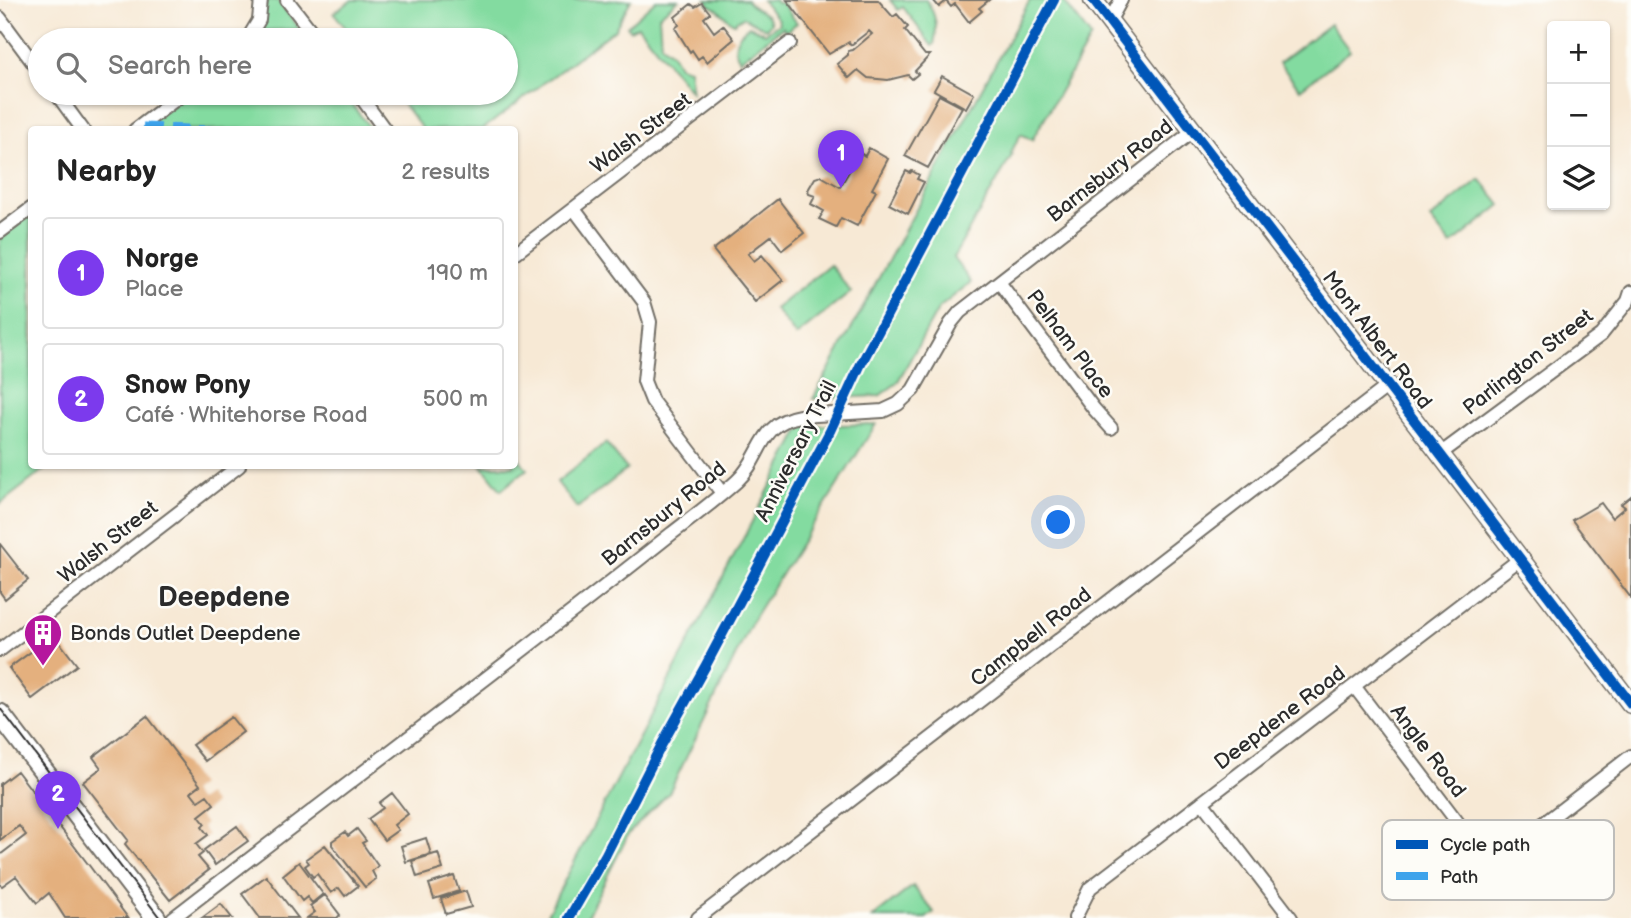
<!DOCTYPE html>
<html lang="en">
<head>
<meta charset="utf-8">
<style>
	body { margin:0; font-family:"Balsamiq Sans",sans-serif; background:#f2f2f2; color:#222 }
	.controls { position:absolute; right:21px; top:21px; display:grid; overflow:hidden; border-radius:7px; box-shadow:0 2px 5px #0004 }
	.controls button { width:63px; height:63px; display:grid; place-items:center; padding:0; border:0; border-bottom:2px solid #e0e0e0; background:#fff; color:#222; font:35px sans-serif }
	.you { position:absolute; left:1059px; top:523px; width:24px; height:24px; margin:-18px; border:5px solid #fff; border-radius:50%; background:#1a73e8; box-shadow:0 0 0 10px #1a73e833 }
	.badge { display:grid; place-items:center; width:46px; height:46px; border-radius:50%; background:#7c3aed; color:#fff; font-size:23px; font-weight:700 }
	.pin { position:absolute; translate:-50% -58px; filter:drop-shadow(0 2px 4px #0008) }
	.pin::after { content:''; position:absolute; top:37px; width:24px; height:21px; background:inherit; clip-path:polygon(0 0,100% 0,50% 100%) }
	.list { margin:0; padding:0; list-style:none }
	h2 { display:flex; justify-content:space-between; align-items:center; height:91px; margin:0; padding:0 28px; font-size:30px }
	h2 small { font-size:23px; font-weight:400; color:#767676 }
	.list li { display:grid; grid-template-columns:46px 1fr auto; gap:21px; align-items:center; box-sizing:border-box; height:112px; margin:0 14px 14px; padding:0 14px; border:2px solid #e0e0e0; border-radius:7px }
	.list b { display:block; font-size:26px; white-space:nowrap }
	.list p { margin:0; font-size:23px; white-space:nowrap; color:#767676 }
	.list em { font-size:23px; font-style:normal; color:#767676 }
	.icon { flex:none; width:38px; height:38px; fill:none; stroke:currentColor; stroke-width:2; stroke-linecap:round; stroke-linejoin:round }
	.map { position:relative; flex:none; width:1631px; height:918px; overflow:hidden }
	.search { position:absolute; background:#fff; box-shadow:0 2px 5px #0004; left:28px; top:28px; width:490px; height:77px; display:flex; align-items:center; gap:18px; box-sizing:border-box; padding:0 24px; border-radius:38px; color:#767676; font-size:26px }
	.panel { position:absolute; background:#fff; box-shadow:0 2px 5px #0004; left:28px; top:126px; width:490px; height:343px; border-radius:7px }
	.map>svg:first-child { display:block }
</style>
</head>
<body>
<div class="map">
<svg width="1631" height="918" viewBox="0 0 1631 918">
	<rect width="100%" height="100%" fill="#fdfcf7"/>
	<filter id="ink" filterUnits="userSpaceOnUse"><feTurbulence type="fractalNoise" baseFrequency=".0143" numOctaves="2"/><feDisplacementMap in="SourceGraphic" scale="14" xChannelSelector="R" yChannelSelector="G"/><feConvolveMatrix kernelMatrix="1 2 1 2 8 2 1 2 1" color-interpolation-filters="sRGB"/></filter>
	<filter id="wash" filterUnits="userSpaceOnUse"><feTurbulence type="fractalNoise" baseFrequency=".00686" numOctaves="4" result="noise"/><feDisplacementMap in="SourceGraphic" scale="28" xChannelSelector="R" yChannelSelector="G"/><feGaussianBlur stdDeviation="1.57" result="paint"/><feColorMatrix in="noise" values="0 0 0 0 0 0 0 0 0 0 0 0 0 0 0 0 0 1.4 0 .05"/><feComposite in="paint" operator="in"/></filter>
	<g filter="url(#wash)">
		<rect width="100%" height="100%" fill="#f7e9d5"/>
		<path fill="#83dba0" stroke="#578366" stroke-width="2" d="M 267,0 L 277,0 L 300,29 L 259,31 Z
			M 352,0 L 631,0 L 615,29 L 483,129 L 423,130 L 395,93 L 506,93 L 506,40 L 355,40 L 334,13 Z
			M 656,0 L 678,0 L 659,16 L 661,44 L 672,54 L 679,66 L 689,69 L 692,93 L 638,26 L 630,30 L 627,26 Z
			M 706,0 L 747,0 C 753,12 768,10 771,23 L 766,29 L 743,17 L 734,23 C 723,18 722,9 709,5 Z
			M 762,0 L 775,0 L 777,3 L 782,3 L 797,23 L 786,31 L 783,27 L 740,60 C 731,47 736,35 749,26 L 765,33 L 779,24 L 778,20 Z
			M 890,0 L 926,0 C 936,14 938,27 934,44 L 932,46 L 903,7 L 898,10 Z
			M 1030,0 L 1063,0 L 1091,37 L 1032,140 L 1021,134 L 1011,152 L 1012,155 L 953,258 L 971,282 L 939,308 L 897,383 L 879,396 L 813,399 Z
			M 1330,24 L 1350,51 L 1300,89 L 1279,63 Z
			M 184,93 L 343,93 L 371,129 L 135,130 Z
			M 1480,179 L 1501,205 L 1451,245 L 1430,219 Z
			M 31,208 L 32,466 L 49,466 L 0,504 L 0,232 Z
			M 830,265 L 851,292 L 796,336 L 775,309 Z
			M 876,424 L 755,616 L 669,793 L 629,833 L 586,918 L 545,918 L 802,426 Z
			M 606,443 L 627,469 L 577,508 L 557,482 Z
			M 515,453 L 527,469 L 501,490 L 482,466 L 514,466 Z
			M 913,886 L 934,912 L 926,918 L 872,918 Z"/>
		<g id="blocks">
			<path fill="#e4b07e" d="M 787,0 L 878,0 L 893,17 L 897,14 L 908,27 L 905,30 L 925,55 L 930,55 L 915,71 L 918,74 L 912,79 L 908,75 L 888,80 L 868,78 L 858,70 L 849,78 L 837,64 L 848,55 L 848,51 L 853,50 L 872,34 L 869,31 L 851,45 L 849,42 L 829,54 Z
				M 933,0 L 989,0 L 979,8 L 982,11 L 969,22 L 955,4 L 951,7 L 946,1 L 939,7 Z
				M 702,3 L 710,13 L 704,18 L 714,32 L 723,25 L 734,39 L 707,62 L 702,56 L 698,59 L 692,50 L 690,52 L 675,28 L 679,25 L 675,17 L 691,4 L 695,7 Z
				M 942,76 L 974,94 L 966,108 L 934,90 Z
				M 939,95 L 962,107 L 928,168 L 905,156 Z
				M 869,148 L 888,159 L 872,189 L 876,191 L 857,226 L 841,218 L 836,227 L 819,219 L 824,211 L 811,204 L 815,196 L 809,194 L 808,190 L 815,178 L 821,176 L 840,187 L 860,153 L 865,156 Z
				M 906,171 L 910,173 L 912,171 L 919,175 L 917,179 L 924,182 L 908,214 L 889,204 Z
				M 778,199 L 804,233 L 782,250 L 771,236 L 748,254 L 754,261 L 762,255 L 783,280 L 755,302 L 713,250 Z
				M 1631,496 L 1631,598 L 1572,520 L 1601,503 L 1612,518 L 1625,507 L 1621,504 Z
				M 0,544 L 28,580 L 5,599 L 0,592 Z
				M 54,635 L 77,665 L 32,699 L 9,668 Z
				M 147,716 L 200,785 L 191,792 L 198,801 L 207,795 L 214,804 L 199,816 L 205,824 L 202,827 L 208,835 L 196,844 L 203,853 L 198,857 L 209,870 L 170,900 L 125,844 L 128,840 L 83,782 L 101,768 L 93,757 Z
				M 231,717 L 243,732 L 205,761 L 192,745 Z
				M 17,771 L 88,864 L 128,918 L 65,918 L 49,893 L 37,903 L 16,876 L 2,886 L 0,885 L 0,855 L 26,835 L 19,826 L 0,840 L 0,784 Z
				M 392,793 L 408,814 L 394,825 L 398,830 L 384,840 L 368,819 L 383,808 L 379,803 Z
				M 237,826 L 248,841 L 215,865 L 204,850 Z
				M 357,829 L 366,841 L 362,843 L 378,866 L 372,871 L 376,879 L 365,887 L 332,845 L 332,841 L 345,832 L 348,836 Z
				M 426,838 L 431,854 L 406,862 L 401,846 Z
				M 325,845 L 358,886 L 345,896 L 339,888 L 331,893 L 317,874 L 313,877 L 305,866 L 309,863 L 306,859 Z
				M 438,853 L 443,869 L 417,877 L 412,861 Z
				M 299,862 L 323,894 L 312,903 L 307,897 L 302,901 L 283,875 Z
				M 266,876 L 298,918 L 260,918 L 242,894 Z
				M 454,876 L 459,891 L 434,899 L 429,884 Z
				M 466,891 L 471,907 L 446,914 L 441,899 Z
				M 325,895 L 340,915 L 337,918 L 307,918 L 315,912 L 310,906 Z
				M 221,904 L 232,918 L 202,918 Z"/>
		</g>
	</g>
	<g filter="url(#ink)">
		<use href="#blocks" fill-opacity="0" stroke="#726e66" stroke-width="2"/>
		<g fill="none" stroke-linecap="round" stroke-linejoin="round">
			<g stroke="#726e66" stroke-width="16">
				<path id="minor" d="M 287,0 L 318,40
					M 0,18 L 40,72
					M 1109,22 L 1121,0
					M 247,40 L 259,20 L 261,0
					M 265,40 C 277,36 291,36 302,40
					M 56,93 L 83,130
					M 358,93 L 385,130
					M 135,130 L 184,93
					M 574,209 L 644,302 L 650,322 L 644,381 L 652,401 L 722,493
					M 0,232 L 32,208
					M 514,254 L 790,43
					M 999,282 L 1094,409 L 1111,428
					M 1440,454 L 1601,335 L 1628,301 L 1631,292
					M 0,650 L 239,466
					M 1354,686 L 1490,865 L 1631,756
					M 1202,802 L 1291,918
					M 173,918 C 338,790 507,665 671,534 C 693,517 716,500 737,481 C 763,457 758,423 800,416 L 883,411 L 898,404 L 913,390 L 951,323 L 960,312 L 1193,131
					M 698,918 L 1388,386
					M 1075,918 L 1090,888 L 1520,559"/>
			</g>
			<g stroke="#726e66" stroke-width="21">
				<path id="secondary" d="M 1093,0 L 1631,704"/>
			</g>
			<g stroke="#726e66" stroke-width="23">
				<path id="primary" d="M 0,714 L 156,918"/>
			</g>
			<use href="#minor" stroke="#fff" stroke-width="12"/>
			<use href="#secondary" stroke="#fff" stroke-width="18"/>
			<use href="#primary" stroke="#fff" stroke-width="19"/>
			<path stroke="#2b2b2b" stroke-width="2" d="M 0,708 L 160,918"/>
			<path stroke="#3ea3eb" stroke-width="9" stroke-dasharray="18 9" stroke-linecap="butt" d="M 143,127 L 211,130"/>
			<g stroke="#fdfcf7" stroke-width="15">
				<path id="cycleway" d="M 1093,0 L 1631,704
					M 569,918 L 606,854 L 662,744 L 706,665 L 830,431 L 860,366 L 1054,0"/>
			</g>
			<use href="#cycleway" stroke="#0057b8" stroke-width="10"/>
		</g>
	</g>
	<defs>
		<g id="building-pin" transform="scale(2.0125)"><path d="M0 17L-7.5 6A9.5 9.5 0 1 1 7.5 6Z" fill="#b5179e" stroke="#fdfcf7"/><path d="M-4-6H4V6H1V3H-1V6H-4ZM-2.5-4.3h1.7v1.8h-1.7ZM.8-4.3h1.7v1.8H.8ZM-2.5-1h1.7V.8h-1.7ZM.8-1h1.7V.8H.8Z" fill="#fff"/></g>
	</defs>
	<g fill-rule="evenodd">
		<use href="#building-pin" x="43" y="633"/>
	</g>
	<g text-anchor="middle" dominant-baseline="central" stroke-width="5" stroke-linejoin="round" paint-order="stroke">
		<g font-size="21" fill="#2b2b2b" stroke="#fdfcf7">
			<text transform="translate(641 133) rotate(-37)">Walsh Street</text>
			<text transform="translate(1110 171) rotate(-38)">Barnsbury Road</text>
			<text transform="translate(1377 340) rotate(53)">Mont Albert Road</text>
			<text transform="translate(1070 344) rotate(53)">Pelham Place</text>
			<text transform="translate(1528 362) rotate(-38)">Parlington Street</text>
			<text transform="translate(796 451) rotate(-63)">Anniversary Trail</text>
			<text transform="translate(664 514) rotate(-39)">Barnsbury Road</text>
			<text transform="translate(108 542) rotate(-38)">Walsh Street</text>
			<text transform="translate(1031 637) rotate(-38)">Campbell Road</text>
			<text transform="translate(1280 718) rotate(-37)">Deepdene Road</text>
			<text transform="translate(1428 751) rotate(53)">Angle Road</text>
		</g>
		<g font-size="21" fill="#2b2b2b" stroke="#fdfcf7" text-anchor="start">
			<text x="70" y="633">Bonds Outlet Deepdene</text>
		</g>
		<g font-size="28" font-weight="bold" fill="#2b2b2b" stroke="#fdfcf7">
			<text x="224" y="597">Deepdene</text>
		</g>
	</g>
	<rect x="1382" y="820" width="232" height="80" rx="10" fill="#fdfcf7" stroke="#bebdba" stroke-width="2"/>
	<rect x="1396" y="840" width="32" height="9" fill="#0057b8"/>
	<rect x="1396" y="872" width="32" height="8" fill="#3ea3eb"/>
	<g font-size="19" fill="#2b2b2b">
		<text x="1440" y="851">Cycle path</text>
		<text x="1440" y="883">Path</text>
	</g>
</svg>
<div class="controls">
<button>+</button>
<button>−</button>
<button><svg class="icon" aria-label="layers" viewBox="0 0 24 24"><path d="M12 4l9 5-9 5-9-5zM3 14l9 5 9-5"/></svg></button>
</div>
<div class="you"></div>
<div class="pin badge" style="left:841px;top:188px">1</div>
<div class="pin badge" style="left:58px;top:829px">2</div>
<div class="search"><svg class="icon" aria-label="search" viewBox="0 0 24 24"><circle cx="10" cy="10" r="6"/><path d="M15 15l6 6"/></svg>Search here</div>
<section class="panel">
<h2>Nearby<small>2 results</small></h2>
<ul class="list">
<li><span class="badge">1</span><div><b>Norge</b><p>Place</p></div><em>190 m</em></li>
<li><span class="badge">2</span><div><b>Snow Pony</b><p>Café · Whitehorse Road</p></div><em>500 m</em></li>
</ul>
</section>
</div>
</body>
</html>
